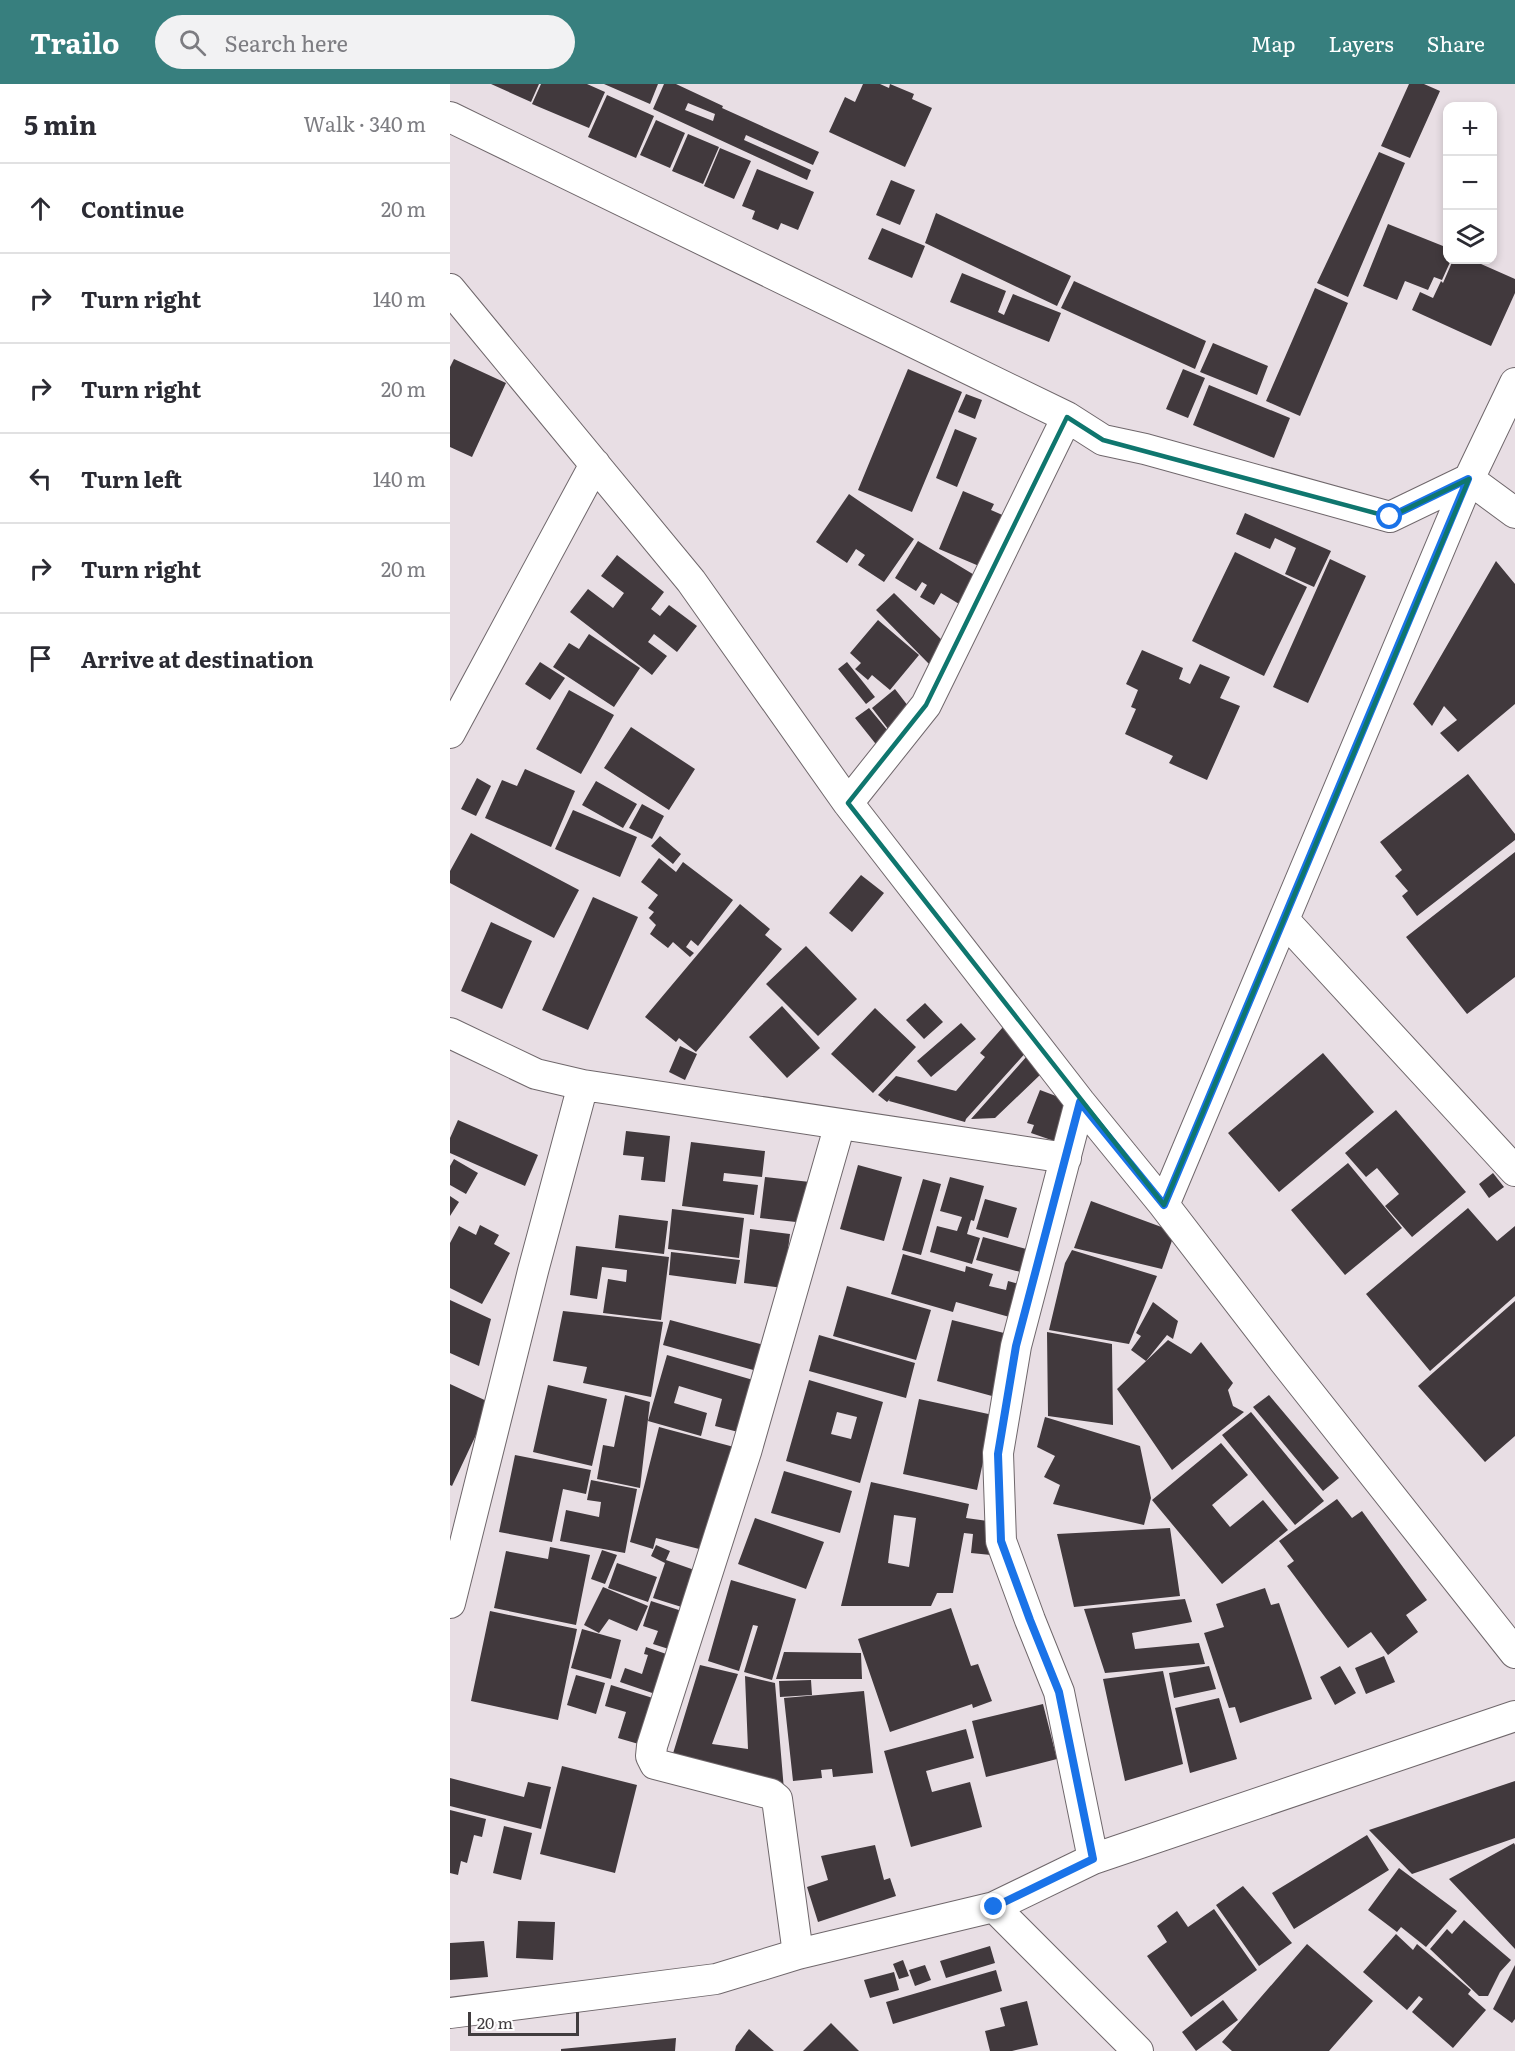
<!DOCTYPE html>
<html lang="en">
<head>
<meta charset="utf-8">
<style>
	body { margin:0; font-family:Literata,serif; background:#f2f2f3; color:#2b2b33 }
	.controls { position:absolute; right:18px; top:18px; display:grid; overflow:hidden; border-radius:12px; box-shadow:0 3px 9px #0003 }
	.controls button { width:54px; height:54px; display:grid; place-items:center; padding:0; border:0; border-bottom:2px solid #e1e1e2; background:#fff; color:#2b2b33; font:30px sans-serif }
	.scale { position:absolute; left:18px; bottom:15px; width:111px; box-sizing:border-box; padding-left:6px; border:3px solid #403c3e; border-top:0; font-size:16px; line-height:21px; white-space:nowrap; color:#403c3e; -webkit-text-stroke:4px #fff; paint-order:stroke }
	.stop { position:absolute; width:18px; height:18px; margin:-14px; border:4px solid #1a73e8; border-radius:50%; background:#fff }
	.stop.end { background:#1a73e8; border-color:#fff; box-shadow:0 2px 6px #0008 }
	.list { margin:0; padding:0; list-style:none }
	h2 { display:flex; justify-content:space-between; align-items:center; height:78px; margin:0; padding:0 24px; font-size:26px }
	h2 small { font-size:20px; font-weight:400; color:#7c7c81 }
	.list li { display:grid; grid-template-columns:39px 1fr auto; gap:18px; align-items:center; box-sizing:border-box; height:90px; padding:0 24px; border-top:2px solid #e1e1e2 }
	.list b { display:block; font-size:22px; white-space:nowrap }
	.list em { font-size:20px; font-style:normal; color:#7c7c81 }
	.icon { flex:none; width:33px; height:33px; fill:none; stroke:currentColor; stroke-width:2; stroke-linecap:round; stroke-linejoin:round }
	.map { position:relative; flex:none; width:1065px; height:1967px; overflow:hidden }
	header { display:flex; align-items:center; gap:36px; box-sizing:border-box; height:84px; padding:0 30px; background:#377f7e; color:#fff }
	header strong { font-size:28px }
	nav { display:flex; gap:33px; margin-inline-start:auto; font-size:21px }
	.search { width:420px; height:54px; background:#f2f2f3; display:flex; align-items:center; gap:15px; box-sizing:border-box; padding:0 21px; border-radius:33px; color:#7c7c81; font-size:22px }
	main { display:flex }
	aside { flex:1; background:#fff }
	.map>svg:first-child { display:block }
</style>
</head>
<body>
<header>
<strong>Trailo</strong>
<div class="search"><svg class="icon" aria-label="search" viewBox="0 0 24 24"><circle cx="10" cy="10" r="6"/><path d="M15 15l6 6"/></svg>Search here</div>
<nav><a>Map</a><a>Layers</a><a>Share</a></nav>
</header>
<main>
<aside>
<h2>5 min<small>Walk · 340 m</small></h2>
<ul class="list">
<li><svg class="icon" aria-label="ahead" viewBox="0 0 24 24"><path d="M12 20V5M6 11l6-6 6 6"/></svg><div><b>Continue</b></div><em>20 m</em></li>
<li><svg class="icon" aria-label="right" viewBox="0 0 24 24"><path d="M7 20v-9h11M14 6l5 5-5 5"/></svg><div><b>Turn right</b></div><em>140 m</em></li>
<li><svg class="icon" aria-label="right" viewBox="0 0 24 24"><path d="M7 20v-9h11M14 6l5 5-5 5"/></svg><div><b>Turn right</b></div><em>20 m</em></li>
<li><svg class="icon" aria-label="left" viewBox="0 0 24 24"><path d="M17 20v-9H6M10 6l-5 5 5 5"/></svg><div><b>Turn left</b></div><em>140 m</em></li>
<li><svg class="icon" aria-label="right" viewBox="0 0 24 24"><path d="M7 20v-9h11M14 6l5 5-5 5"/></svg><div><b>Turn right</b></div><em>20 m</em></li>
<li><svg class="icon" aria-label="arrive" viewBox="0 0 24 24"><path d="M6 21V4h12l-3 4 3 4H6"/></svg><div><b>Arrive at destination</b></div></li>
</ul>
</aside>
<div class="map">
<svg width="1065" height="1967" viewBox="0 0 1065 1967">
	<rect width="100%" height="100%" fill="#e8dee4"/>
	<path fill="#41393d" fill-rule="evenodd" d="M 41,0 L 89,0 L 81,18 Z
		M 91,0 L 137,0 L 155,8 L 139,44 L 82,20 Z
		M 154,0 L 208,0 L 200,20 Z
		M 214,0 L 226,0 L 273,22 L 272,24 L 369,68 L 363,81 L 296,51 L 294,56 L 361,86 L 357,96 L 203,25 ZM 238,19 L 265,30 L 263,37 L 235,26 Z
		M 413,0 L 430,0 L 439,4 L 440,0 L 464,10 L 462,15 L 482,24 L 455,83 L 379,48 L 395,13 L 405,18 Z
		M 959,0 L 974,0 L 990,7 L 960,74 L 931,62 Z
		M 157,11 L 204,32 L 186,74 L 138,53 Z
		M 206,36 L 235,49 L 220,84 L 190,71 Z
		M 238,50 L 269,63 L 253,100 L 222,87 Z
		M 270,64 L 301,77 L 284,115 L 254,102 Z
		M 929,68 L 955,79 L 898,213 L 867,199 Z
		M 307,85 L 364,108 L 348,146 L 331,139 L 328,146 L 302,135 L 305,127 L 292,122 Z
		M 441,96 L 465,106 L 450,141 L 426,131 Z
		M 486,129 L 621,192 L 607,222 L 475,159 Z
		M 938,140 L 998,164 L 998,176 L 1001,176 L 992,196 L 984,193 L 978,206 L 955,197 L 947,216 L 913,202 Z
		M 432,144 L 475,162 L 462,194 L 418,175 Z
		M 1003,176 L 1022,176 L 1065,195 L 1065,209 L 1041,262 L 962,226 L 970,208 L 983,214 L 991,197 L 993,199 Z
		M 512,189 L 556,207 L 548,228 L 554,231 L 563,210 L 611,229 L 599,258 L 500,218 Z
		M 624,197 L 756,257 L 745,285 L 611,224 Z
		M 865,204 L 898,219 L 850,332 L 816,317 Z
		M 763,259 L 818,282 L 807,311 L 750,288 Z
		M 4,275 L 56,299 L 22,373 L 0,363 L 0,283 Z
		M 458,285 L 512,308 L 462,428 L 408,406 Z
		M 733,285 L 755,294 L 738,334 L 716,325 Z
		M 759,301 L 840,334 L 824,374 L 743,341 Z
		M 516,310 L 532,316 L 525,335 L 508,328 Z
		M 505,345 L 527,354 L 507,403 L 486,394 Z
		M 513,407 L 544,420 L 541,426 L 557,433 L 536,485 L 489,465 Z
		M 399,410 L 464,455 L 434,498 L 408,481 L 415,471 L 406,465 L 397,479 L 366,458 Z
		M 795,429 L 881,467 L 864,503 L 835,490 L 846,464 L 825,454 L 820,465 L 786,450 Z
		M 468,457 L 531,495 L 514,523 L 491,509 L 484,521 L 470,513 L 477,501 L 472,498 L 466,507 L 445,494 Z
		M 785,468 L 857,503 L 814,592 L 742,557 Z
		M 167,471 L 214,508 L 201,525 L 210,532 L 219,521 L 247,542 L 227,568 L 204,550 L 198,558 L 217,572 L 202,591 L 120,528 L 138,505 L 163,524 L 174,509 L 151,492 Z
		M 880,475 L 916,492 L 858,619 L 823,603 Z
		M 1046,477 L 1065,500 L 1065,620 L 1008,668 L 990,649 L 1007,636 L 994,622 L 982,642 L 963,620 Z
		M 444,509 L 499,563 L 480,581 L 426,526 Z
		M 428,536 L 469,571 L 440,606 L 422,591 L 418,596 L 405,585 L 411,579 L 400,569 Z
		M 139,550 L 190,584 L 164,623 L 103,583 L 119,559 L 129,565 Z
		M 692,566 L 733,584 L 729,595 L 740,600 L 750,580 L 780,593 L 770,614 L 790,622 L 757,696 L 719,679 L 723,672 L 675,650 L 686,625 L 681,623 L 688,606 L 676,600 Z
		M 90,578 L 115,594 L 100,616 L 75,600 Z
		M 397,578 L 425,613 L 416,620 L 388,585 Z
		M 445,605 L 465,631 L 442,650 L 422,624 Z
		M 119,606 L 164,631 L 131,690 L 86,665 Z
		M 419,624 L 443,653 L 429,664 L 405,634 Z
		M 181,643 L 245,685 L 219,726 L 154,684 Z
		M 75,685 L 125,707 L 101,763 L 35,734 L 52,696 L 67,702 Z
		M 1018,690 L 1065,750 L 1065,756 L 967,832 L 952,812 L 958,807 L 945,792 L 952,786 L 930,758 Z
		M 27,694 L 41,702 L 26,732 L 11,725 Z
		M 146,697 L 187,720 L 173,744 L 132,721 Z
		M 192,720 L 214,732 L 202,755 L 179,744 Z
		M 123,726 L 187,753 L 170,793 L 105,765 Z
		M 21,749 L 129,806 L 104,854 L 0,799 L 0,787 Z
		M 210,752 L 231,770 L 223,780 L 201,762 Z
		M 1065,768 L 1065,893 L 1017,930 L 956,853 Z
		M 209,774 L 226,788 L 233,778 L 283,816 L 248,862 L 241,856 L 236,863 L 244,869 L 240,873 L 223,858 L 218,864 L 200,850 L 206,841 L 199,834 L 204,828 L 198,824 L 208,811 L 191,798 Z
		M 411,791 L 434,809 L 402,848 L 379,829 Z
		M 143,813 L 188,833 L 138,946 L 92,926 Z
		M 290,820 L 320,845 L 315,851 L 332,865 L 246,968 L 229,954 L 226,958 L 195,933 Z
		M 41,838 L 82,857 L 52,925 L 11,907 Z
		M 356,862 L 407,915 L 368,952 L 316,900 Z
		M 475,919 L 493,938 L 474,955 L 456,936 Z
		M 332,922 L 370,964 L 337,994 L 299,953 Z
		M 425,924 L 466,963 L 423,1009 L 381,970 Z
		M 511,939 L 526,955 L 481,993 L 467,977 Z
		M 553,943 L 579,965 L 516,1035 L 515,1038 L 439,1017 L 440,1015 L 437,1018 L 428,1011 L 446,992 L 506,1007 L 535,973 L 530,969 Z
		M 230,962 L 247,970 L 235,996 L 219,988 Z
		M 873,969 L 924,1028 L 829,1108 L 778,1049 Z
		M 577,972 L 591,990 L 545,1034 L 521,1035 Z
		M 590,1006 L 622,1018 L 607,1058 L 581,1049 L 584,1041 L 577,1039 Z
		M 946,1026 L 1016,1108 L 962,1153 L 935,1122 L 949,1110 L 927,1084 L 916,1093 L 895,1069 Z
		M 8,1036 L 88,1071 L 75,1102 L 0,1069 L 0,1054 Z
		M 176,1047 L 220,1052 L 215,1098 L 191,1096 L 194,1073 L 173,1071 Z
		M 241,1058 L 315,1067 L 312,1093 L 274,1089 L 273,1097 L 308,1101 L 304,1131 L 232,1122 Z
		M 4,1075 L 28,1089 L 16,1110 L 0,1101 L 0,1082 Z
		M 898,1079 L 952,1144 L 895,1191 L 841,1126 Z
		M 408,1081 L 452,1093 L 434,1157 L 390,1145 Z
		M 1043,1089 L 1054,1103 L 1039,1114 L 1029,1100 Z
		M 315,1093 L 360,1098 L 355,1139 L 310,1134 Z
		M 500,1093 L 534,1102 L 524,1137 L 521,1136 L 517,1150 L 530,1154 L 522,1180 L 480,1168 L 487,1142 L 507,1147 L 512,1133 L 490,1127 Z
		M 473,1095 L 491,1100 L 471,1171 L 452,1166 Z
		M 0,1112 L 9,1118 L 0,1132 Z
		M 535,1115 L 567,1124 L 558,1154 L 526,1145 Z
		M 641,1117 L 725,1148 L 712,1185 L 624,1164 Z
		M 1018,1124 L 1047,1157 L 1065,1142 L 1065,1212 L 980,1287 L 916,1210 Z
		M 222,1125 L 294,1134 L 289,1174 L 218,1165 Z
		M 169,1131 L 218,1137 L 214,1170 L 165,1164 Z
		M 30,1141 L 49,1151 L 44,1160 L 60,1169 L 32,1220 L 0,1204 L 0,1159 L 9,1142 L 26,1151 Z
		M 300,1145 L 340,1150 L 333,1204 L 294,1199 Z
		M 533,1153 L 580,1166 L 574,1189 L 526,1176 Z
		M 126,1162 L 219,1173 L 211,1236 L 153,1229 L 158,1195 L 176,1198 L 177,1186 L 152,1183 L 147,1215 L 120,1211 Z
		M 622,1166 L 707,1192 L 679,1260 L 599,1246 L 615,1179 Z
		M 221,1168 L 290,1176 L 286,1200 L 219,1191 Z
		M 453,1170 L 515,1188 L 516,1182 L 543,1190 L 539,1202 L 556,1206 L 558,1197 L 573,1201 L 563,1234 L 506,1218 L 503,1228 L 441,1210 Z
		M 397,1202 L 481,1226 L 466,1276 L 383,1252 Z
		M 0,1216 L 41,1235 L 29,1282 L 0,1269 Z
		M 1065,1217 L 1065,1352 L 1035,1378 L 968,1302 Z
		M 703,1218 L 728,1237 L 723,1255 L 717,1251 L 696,1277 L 681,1266 L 691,1252 L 686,1249 Z
		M 113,1227 L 213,1238 L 201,1313 L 133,1299 L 137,1283 L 103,1277 Z
		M 220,1236 L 314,1261 L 307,1287 L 213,1261 Z
		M 502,1236 L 558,1250 L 542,1312 L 487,1297 Z
		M 597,1248 L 662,1260 L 663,1341 L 598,1332 Z
		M 369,1251 L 465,1279 L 456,1314 L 359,1287 Z
		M 718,1256 L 741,1270 L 751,1258 L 783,1299 L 778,1306 L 783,1322 L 794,1328 L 722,1386 L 667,1305 Z
		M 217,1271 L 310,1298 L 296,1350 L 265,1342 L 272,1315 L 229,1302 L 224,1319 L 257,1329 L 251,1352 L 198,1337 Z
		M 359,1296 L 433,1318 L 410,1399 L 336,1377 ZM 387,1328 L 407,1333 L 401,1355 L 381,1350 Z
		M 0,1300 L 41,1319 L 2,1402 L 0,1401 Z
		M 98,1301 L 157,1315 L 142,1382 L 83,1368 Z
		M 175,1311 L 200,1318 L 190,1404 L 147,1395 L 153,1361 L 164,1363 Z
		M 819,1311 L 889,1394 L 873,1407 L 803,1323 Z
		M 469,1315 L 543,1331 L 527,1406 L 453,1390 Z
		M 801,1328 L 874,1417 L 845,1441 L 772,1351 Z
		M 595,1333 L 690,1362 L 701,1414 L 694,1441 L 603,1420 L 610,1401 L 594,1393 L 605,1372 L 587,1363 Z
		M 209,1343 L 284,1363 L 257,1467 L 206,1454 L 203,1465 L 180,1458 Z
		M 771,1359 L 798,1391 L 762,1421 L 780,1443 L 813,1416 L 838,1446 L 772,1500 L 702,1416 Z
		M 65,1371 L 141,1386 L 136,1410 L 113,1405 L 102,1458 L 49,1448 Z
		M 334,1387 L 402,1407 L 390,1449 L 321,1429 Z
		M 141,1396 L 187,1405 L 175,1469 L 110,1457 L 116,1426 L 149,1433 L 151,1418 L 137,1416 Z
		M 421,1398 L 519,1420 L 516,1434 L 545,1438 L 541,1471 L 521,1469 L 523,1450 L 514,1449 L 503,1509 L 487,1509 L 481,1522 L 391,1522 ZM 444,1431 L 466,1434 L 459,1483 L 438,1479 Z
		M 887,1415 L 902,1434 L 912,1427 L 977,1516 L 956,1531 L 968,1548 L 938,1571 L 921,1548 L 898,1564 L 837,1482 L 844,1477 L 829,1457 Z
		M 305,1434 L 374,1458 L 356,1505 L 288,1480 Z
		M 720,1444 L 730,1512 L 624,1523 L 607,1450 Z
		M 206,1461 L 220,1467 L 216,1476 L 253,1489 L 241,1526 L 203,1514 L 215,1479 L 201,1472 Z
		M 100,1463 L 140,1471 L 126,1541 L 44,1524 L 56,1467 L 98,1475 Z
		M 152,1466 L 167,1471 L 155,1500 L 141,1495 Z
		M 167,1479 L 207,1493 L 198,1518 L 158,1504 Z
		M 281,1496 L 346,1515 L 322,1596 L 294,1588 L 308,1542 L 303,1541 L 289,1587 L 258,1577 Z
		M 153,1503 L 198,1522 L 187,1547 L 159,1535 L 149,1549 L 134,1541 Z
		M 815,1504 L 821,1521 L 829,1519 L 862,1615 L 790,1639 L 785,1623 L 779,1624 L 754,1549 L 774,1543 L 766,1520 Z
		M 735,1515 L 742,1538 L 682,1549 L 685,1565 L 749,1559 L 755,1580 L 655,1589 L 634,1525 Z
		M 201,1517 L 238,1529 L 225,1567 L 203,1560 L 208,1547 L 193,1542 Z
		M 501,1524 L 521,1582 L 528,1580 L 542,1617 L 523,1624 L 522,1620 L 440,1648 L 408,1555 Z
		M 40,1527 L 127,1545 L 108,1636 L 21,1617 Z
		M 132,1545 L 171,1556 L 161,1595 L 121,1584 Z
		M 196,1563 L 225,1573 L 211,1612 L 170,1598 L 175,1584 L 192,1590 L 198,1571 L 194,1570 Z
		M 334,1568 L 411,1569 L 412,1595 L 326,1595 Z
		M 934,1572 L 945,1598 L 916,1610 L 905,1584 Z
		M 250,1581 L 288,1590 L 262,1660 L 298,1665 L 295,1592 L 325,1599 L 334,1706 L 221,1676 Z
		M 759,1582 L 766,1605 L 724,1614 L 719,1589 Z
		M 890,1582 L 906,1609 L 885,1621 L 870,1593 Z
		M 713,1587 L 733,1680 L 675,1697 L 653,1595 Z
		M 126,1591 L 155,1599 L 146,1630 L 117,1621 Z
		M 361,1596 L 362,1611 L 330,1613 L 329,1597 Z
		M 161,1601 L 206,1615 L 192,1661 L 168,1654 L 176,1628 L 155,1622 Z
		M 414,1607 L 423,1689 L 383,1693 L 382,1685 L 371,1686 L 372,1694 L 343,1697 L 334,1614 Z
		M 769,1614 L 787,1675 L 740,1689 L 725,1624 Z
		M 593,1620 L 607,1675 L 536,1693 L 522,1637 Z
		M 516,1645 L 524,1674 L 476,1687 L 482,1708 L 520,1698 L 532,1743 L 461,1763 L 434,1667 Z
		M 112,1682 L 187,1701 L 165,1789 L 90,1770 Z
		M 0,1694 L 74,1713 L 78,1698 L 101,1703 L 91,1745 L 0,1722 Z
		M 1065,1697 L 1065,1754 L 962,1790 L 919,1746 Z
		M 0,1726 L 36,1735 L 32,1753 L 24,1751 L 17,1779 L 11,1777 L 8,1791 L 0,1789 Z
		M 54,1742 L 82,1749 L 71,1796 L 43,1789 Z
		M 917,1751 L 939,1786 L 844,1845 L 822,1809 Z
		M 1064,1759 L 1065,1761 L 1065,1865 L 999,1795 Z
		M 425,1761 L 434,1796 L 440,1794 L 446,1812 L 368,1838 L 357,1803 L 378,1796 L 371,1772 Z
		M 949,1784 L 1007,1827 L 976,1863 L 951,1843 L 947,1848 L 918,1826 Z
		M 793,1802 L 842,1859 L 809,1882 L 766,1821 Z
		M 764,1825 L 807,1886 L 741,1933 L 697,1872 L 717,1858 L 707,1842 L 727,1827 L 738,1843 Z
		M 1014,1836 L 1061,1876 L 1050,1888 L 1038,1912 L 1029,1912 L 980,1865 L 997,1845 L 1002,1850 Z
		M 68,1837 L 105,1838 L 103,1876 L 66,1874 Z
		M 946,1850 L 963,1866 L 967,1860 L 1021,1906 L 1018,1910 L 1036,1926 L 1003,1964 L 962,1928 L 973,1915 L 969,1912 L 957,1926 L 913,1888 Z
		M 34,1857 L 38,1893 L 0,1896 L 0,1859 Z
		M 857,1860 L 923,1917 L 879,1967 L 782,1967 L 772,1958 Z
		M 540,1862 L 545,1879 L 496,1894 L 490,1877 Z
		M 453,1876 L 459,1892 L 449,1895 L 443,1880 Z
		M 475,1881 L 481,1896 L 465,1902 L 459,1886 Z
		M 1065,1881 L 1065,1935 L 1062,1939 L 1043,1925 Z
		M 546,1886 L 552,1907 L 443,1940 L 436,1918 Z
		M 444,1888 L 449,1906 L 420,1914 L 414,1896 Z
		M 773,1916 L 788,1936 L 746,1967 L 732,1948 Z
		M 577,1917 L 588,1961 L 562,1967 L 540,1967 L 535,1947 L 555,1942 L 550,1924 Z
		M 381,1939 L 409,1967 L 353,1967 Z
		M 299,1945 L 324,1967 L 285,1967 L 286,1962 Z
		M 226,1954 L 225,1967 L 111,1967 L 111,1965 Z"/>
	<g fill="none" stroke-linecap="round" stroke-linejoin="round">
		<g stroke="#6f676b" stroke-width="32">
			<path id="street" d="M 0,33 L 617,333 L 653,356 L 695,365 L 940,433 L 1019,395
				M 0,205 L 241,497 L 398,719 L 630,1018 L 714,1121 L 834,1277 L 1065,1569
				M 1019,395 L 1065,429
				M 0,649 L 145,380
				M 398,719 L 476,621 L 617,333
				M 834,836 L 1065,1087
				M 0,949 L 86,990 L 133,1001 L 616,1074
				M 630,1018 L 566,1262 L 548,1369 L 551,1457 L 580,1536 L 609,1608 L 643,1775
				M 714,1121 L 1019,395 L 1065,299
				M 0,1519 L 83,1187 L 133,1001
				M 544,1823 L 688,1967
				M 348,1870 L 327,1715 L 321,1710 L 205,1680 L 201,1672 L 202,1662 L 296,1368 L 390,1040
				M 0,1929 L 266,1895 L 348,1870 L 544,1823 L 643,1775 L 1065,1632"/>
		</g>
		<use href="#street" stroke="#fff" stroke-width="30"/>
	</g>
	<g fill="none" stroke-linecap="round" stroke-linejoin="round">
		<path stroke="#1a73e8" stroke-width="8" d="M 544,1823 L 643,1775 L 609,1608 L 580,1536 L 551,1457 L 548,1370 L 566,1262 L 630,1018 L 714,1121 L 1018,395 L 940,433"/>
	</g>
	<path fill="none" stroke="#0f766e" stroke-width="4.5" stroke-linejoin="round" d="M 617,333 L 653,356 L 940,433 L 1019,395 L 714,1121 L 398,719 L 476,621 Z"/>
</svg>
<div class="controls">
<button>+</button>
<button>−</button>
<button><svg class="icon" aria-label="layers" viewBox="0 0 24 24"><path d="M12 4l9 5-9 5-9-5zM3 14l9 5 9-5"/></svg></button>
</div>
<div class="scale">20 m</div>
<div class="stop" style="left:940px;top:433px"></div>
<div class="stop end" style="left:544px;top:1823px"></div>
</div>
</main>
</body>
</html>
